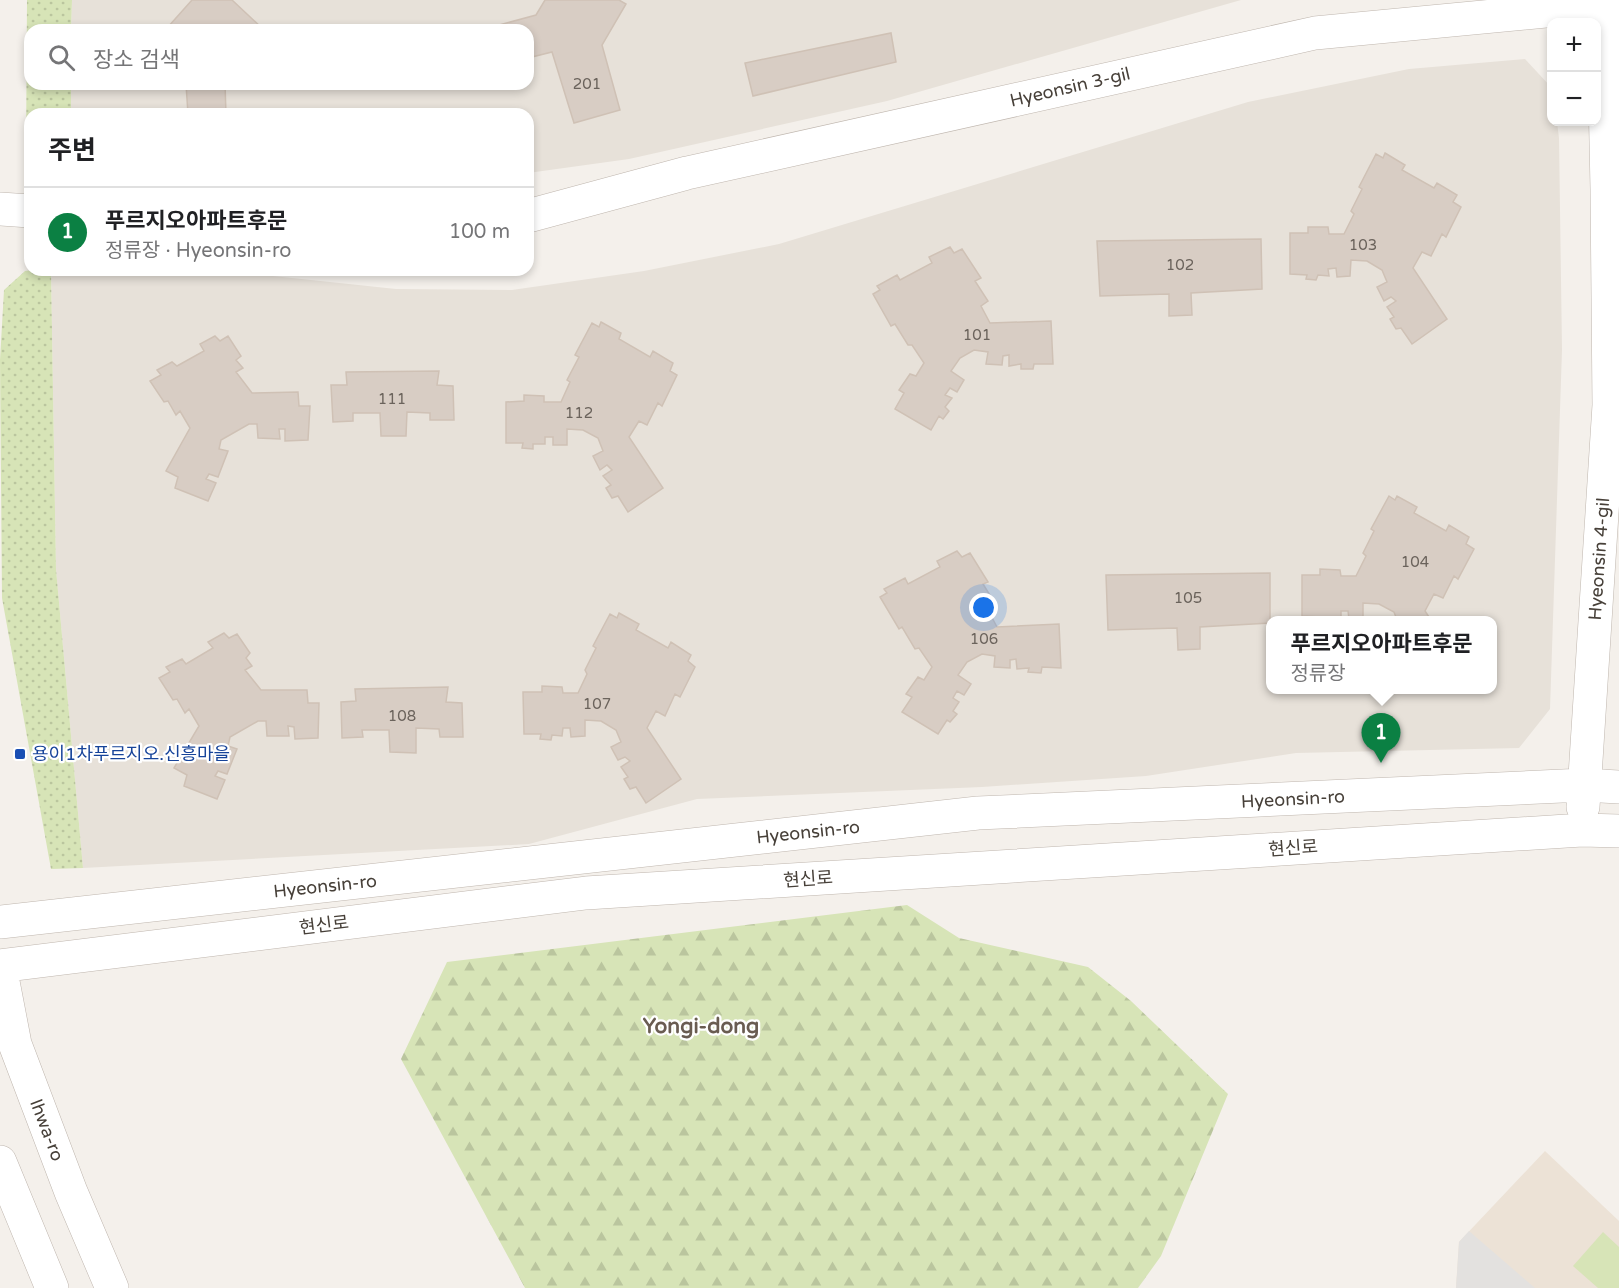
<!DOCTYPE html>
<html lang="ko">
<head>
<meta charset="utf-8">
<style>
	body { margin:0; font-family:"Varela Round","Noto Sans KR",sans-serif; background:#f6f6f6; color:#202124 }
	.controls { position:absolute; right:18px; top:18px; display:grid; overflow:hidden; border-radius:12px; box-shadow:0 3px 9px #0003 }
	.controls button { width:54px; height:54px; display:grid; place-items:center; padding:0; border:0; border-bottom:2px solid #e0e0e0; background:#fff; color:#202124; font:30px sans-serif }
	.you { position:absolute; left:984px; top:608px; width:21px; height:21px; margin:-15px; border:4px solid #fff; border-radius:50%; background:#1a73e8; box-shadow:0 0 0 9px #1a73e833 }
	.badge { display:grid; place-items:center; width:39px; height:39px; border-radius:50%; background:#0b8043; color:#fff; font-size:20px; font-weight:700 }
	.pin { position:absolute; translate:-50% -50px; filter:drop-shadow(0 2px 3px #0008) }
	.pin::after { content:''; position:absolute; top:32px; width:21px; height:18px; background:inherit; clip-path:polygon(0 0,100% 0,50% 100%) }
	.popup { position:absolute; left:1266px; top:616px; width:231px; height:78px; box-sizing:border-box; display:grid; place-content:center; border-radius:12px; background:#fff; filter:drop-shadow(0 2px 4px #0005); font-size:20px; white-space:nowrap; color:#757577 }
	.popup b { font-size:22px; color:#202124 }
	.popup::after { content:''; position:absolute; left:50%; top:100%; margin-left:-12px; border:12px solid transparent; border-top-color:#fff }
	.list { margin:0; padding:0; list-style:none }
	h2 { display:flex; justify-content:space-between; align-items:center; height:78px; margin:0; padding:0 24px; font-size:26px }
	h2 small { font-size:20px; font-weight:400; color:#757577 }
	.list li { display:grid; grid-template-columns:39px 1fr auto; gap:18px; align-items:center; box-sizing:border-box; height:90px; padding:0 24px; border-top:2px solid #e0e0e0 }
	.list b { display:block; font-size:22px; white-space:nowrap }
	.list p { margin:0; font-size:20px; white-space:nowrap; color:#757577 }
	.list em { font-size:20px; font-style:normal; color:#757577 }
	.icon { flex:none; width:33px; height:33px; fill:none; stroke:currentColor; stroke-width:2; stroke-linecap:round; stroke-linejoin:round }
	.map { position:relative; flex:none; width:1619px; height:1288px; overflow:hidden }
	.search { position:absolute; background:#fff; box-shadow:0 3px 9px #0003; left:24px; top:24px; width:510px; height:66px; display:flex; align-items:center; gap:15px; box-sizing:border-box; padding:0 21px; border-radius:18px; color:#757577; font-size:22px }
	.panel { position:absolute; background:#fff; box-shadow:0 3px 9px #0003; left:24px; top:108px; width:510px; height:168px; border-radius:18px }
	.map>svg:first-child { display:block }
</style>
</head>
<body>
<div class="map">
<svg width="1619" height="1288" viewBox="0 0 1619 1288">
	<defs>
		<pattern id="grass-dots" width="8" height="8" patternUnits="userSpaceOnUse" patternTransform="scale(1.5)"><rect width="8" height="8" fill="#d7e4b7"/><path d="M2 2h.1M6 6h.1" fill="none" stroke="#bac59e" stroke-width="1.8" stroke-linecap="round"/></pattern>
		<pattern id="forest-firs" width="22" height="20" patternUnits="userSpaceOnUse" patternTransform="scale(1.5)"><rect width="22" height="20" fill="#d7e4b7"/><path d="M5 1l3.5 6h-7zM16 11l3.5 6h-7z" fill="#bac59e"/></pattern>
	</defs>
	<rect width="100%" height="100%" fill="#f4f0eb"/>
	<path fill="#e7e1d9" fill-rule="evenodd" d="M 72,0 L 1241,0 L 887,101 L 629,159 L 528,173 L 528,114 L 71,114 L 71,84 L 528,84 L 528,30 L 71,30 Z
		M 1525,59 L 1551,87 L 1552,122 L 1557,122 L 1559,138 L 1562,350 L 1550,709 L 1519,748 L 1296,753 L 1146,776 L 982,787 L 697,799 L 529,844 L 83,868 L 56,569 L 51,270 L 273,276 L 396,289 L 512,290 L 644,271 L 779,244 L 1248,102 L 1409,69 ZM 1270,620 L 1492,620 L 1492,690 L 1270,690 Z"/>
	<path fill="#ece2d6" d="M 1545,1151 L 1619,1221 L 1619,1288 L 1456,1288 L 1459,1242 Z"/>
	<path fill="url(#grass-dots)" d="M 27,0 L 72,0 L 71,30 L 30,30 L 30,84 L 71,84 L 71,114 L 30,114 L 30,155 L 26,153 Z
		M 33,270 L 51,270 L 56,569 L 83,868 L 51,869 L 2,598 L 0,360 L 4,290 L 25,271 Z"/>
	<path fill="url(#forest-firs)" d="M 907,905 L 959,938 L 1088,967 L 1131,1001 L 1228,1094 L 1161,1256 L 1138,1288 L 525,1288 L 401,1059 L 447,962 Z"/>
	<path fill="#d7e4b7" d="M 1603,1232 L 1619,1247 L 1619,1288 L 1598,1288 L 1573,1266 Z"/>
	<path fill="#e3e1df" d="M 1469,1231 L 1535,1288 L 1456,1288 L 1459,1242 Z"/>
	<path fill="#d8cdc4" stroke="#cfc1b5" stroke-width="1.5" d="M 192,0 L 232,0 L 263,29 L 169,30 L 168,27 Z
		M 545,0 L 619,0 L 626,4 L 602,45 L 620,110 L 574,123 L 552,52 L 528,58 L 528,30 L 481,30 L 536,15 Z
		M 891,33 L 896,62 L 753,96 L 745,63 Z
		M 186,84 L 225,84 L 226,114 L 188,114 Z
		M 315,84 L 364,84 L 316,89 Z
		M 1385,153 L 1405,165 L 1402,170 L 1434,188 L 1437,183 L 1457,195 L 1453,202 L 1461,207 L 1446,237 L 1442,234 L 1431,256 L 1422,252 L 1413,268 L 1447,319 L 1412,344 L 1401,328 L 1396,329 L 1390,319 L 1394,317 L 1387,307 L 1396,301 L 1391,297 L 1384,301 L 1377,287 L 1387,282 L 1382,270 L 1367,261 L 1351,260 L 1350,276 L 1337,277 L 1336,268 L 1328,269 L 1329,276 L 1318,275 L 1316,280 L 1306,279 L 1307,275 L 1290,274 L 1290,233 L 1308,233 L 1308,227 L 1328,227 L 1329,234 L 1344,234 L 1354,214 L 1351,211 L 1362,189 L 1359,187 L 1376,154 L 1383,158 Z
		M 1261,239 L 1262,289 L 1191,293 L 1192,315 L 1169,316 L 1169,294 L 1100,296 L 1097,241 Z
		M 950,247 L 954,253 L 962,249 L 981,278 L 975,281 L 988,301 L 981,306 L 990,323 L 1051,321 L 1053,364 L 1034,364 L 1033,369 L 1021,369 L 1021,364 L 1009,366 L 1009,355 L 1003,356 L 1002,365 L 986,364 L 988,352 L 974,350 L 960,358 L 951,371 L 964,380 L 957,392 L 950,388 L 945,395 L 952,398 L 945,407 L 949,411 L 943,419 L 939,416 L 931,430 L 895,409 L 904,393 L 899,390 L 910,374 L 916,376 L 924,363 L 912,345 L 908,345 L 895,324 L 891,326 L 873,294 L 880,290 L 877,286 L 897,275 L 900,280 L 932,263 L 929,257 Z
		M 601,322 L 621,333 L 619,339 L 650,357 L 653,351 L 673,363 L 670,371 L 677,375 L 662,406 L 658,403 L 647,425 L 639,421 L 629,437 L 663,488 L 628,512 L 618,496 L 612,498 L 606,488 L 611,485 L 603,476 L 612,470 L 607,465 L 600,470 L 593,456 L 603,451 L 598,438 L 583,430 L 567,429 L 567,445 L 553,445 L 553,437 L 545,437 L 545,444 L 533,444 L 533,449 L 522,448 L 523,443 L 506,443 L 506,402 L 524,401 L 524,395 L 544,396 L 544,402 L 561,402 L 570,382 L 567,380 L 579,357 L 575,355 L 592,323 L 599,327 Z
		M 215,336 L 220,341 L 228,336 L 241,356 L 236,360 L 243,368 L 236,372 L 252,393 L 298,392 L 299,406 L 310,406 L 308,440 L 285,441 L 285,429 L 279,429 L 280,439 L 258,438 L 257,424 L 249,424 L 221,440 L 219,449 L 228,451 L 218,477 L 209,474 L 206,479 L 216,483 L 208,501 L 175,488 L 178,477 L 166,471 L 190,428 L 180,411 L 176,415 L 168,401 L 164,402 L 150,381 L 161,375 L 157,370 L 172,362 L 177,366 L 204,351 L 200,344 Z
		M 439,371 L 437,385 L 453,386 L 454,420 L 430,420 L 430,413 L 407,412 L 406,436 L 381,436 L 380,413 L 353,413 L 353,421 L 333,422 L 331,385 L 347,385 L 346,372 Z
		M 1389,496 L 1395,500 L 1397,496 L 1417,507 L 1414,513 L 1446,531 L 1449,525 L 1469,537 L 1466,544 L 1474,549 L 1458,579 L 1454,576 L 1443,598 L 1434,594 L 1425,611 L 1431,620 L 1397,620 L 1394,612 L 1379,604 L 1363,603 L 1363,619 L 1349,619 L 1348,611 L 1341,611 L 1341,618 L 1330,617 L 1329,620 L 1319,620 L 1319,617 L 1302,616 L 1302,575 L 1320,575 L 1320,569 L 1340,570 L 1341,576 L 1356,576 L 1366,556 L 1363,553 L 1374,531 L 1371,529 Z
		M 957,551 L 962,557 L 970,553 L 988,582 L 983,584 L 996,605 L 988,610 L 997,627 L 1059,624 L 1061,668 L 1042,667 L 1041,673 L 1028,672 L 1029,668 L 1017,669 L 1016,659 L 1010,660 L 1010,668 L 994,667 L 995,656 L 982,654 L 967,662 L 958,675 L 971,684 L 964,695 L 957,691 L 953,698 L 959,702 L 953,711 L 957,714 L 950,722 L 947,720 L 938,734 L 902,712 L 912,697 L 906,694 L 918,677 L 924,680 L 932,667 L 919,648 L 915,649 L 902,627 L 899,629 L 880,597 L 887,593 L 884,589 L 905,578 L 908,584 L 940,567 L 937,561 Z
		M 1270,573 L 1270,623 L 1200,627 L 1200,649 L 1178,650 L 1177,628 L 1108,630 L 1106,575 Z
		M 619,613 L 639,624 L 636,630 L 668,648 L 671,642 L 691,655 L 688,661 L 695,667 L 680,697 L 675,694 L 665,716 L 656,711 L 647,728 L 681,779 L 646,803 L 636,787 L 630,789 L 624,779 L 628,777 L 621,767 L 630,761 L 625,757 L 618,760 L 611,747 L 621,742 L 616,730 L 601,721 L 585,720 L 585,736 L 571,737 L 570,728 L 563,728 L 562,736 L 552,735 L 551,740 L 540,739 L 541,734 L 524,734 L 523,692 L 542,692 L 542,686 L 562,687 L 563,693 L 578,693 L 587,674 L 585,670 L 596,648 L 593,646 L 610,614 L 617,618 Z
		M 224,633 L 229,638 L 237,634 L 250,653 L 246,658 L 252,666 L 245,670 L 261,690 L 307,690 L 308,703 L 319,703 L 318,738 L 295,739 L 294,727 L 288,726 L 289,736 L 267,736 L 266,721 L 258,721 L 230,737 L 228,746 L 237,749 L 227,774 L 218,771 L 215,776 L 225,780 L 217,799 L 184,786 L 187,775 L 174,768 L 199,726 L 189,709 L 185,713 L 177,699 L 173,700 L 159,678 L 170,672 L 166,667 L 182,659 L 186,664 L 213,648 L 208,642 Z
		M 448,687 L 446,702 L 462,703 L 463,737 L 440,737 L 439,729 L 416,728 L 416,753 L 390,752 L 389,730 L 362,730 L 363,737 L 342,738 L 341,702 L 356,701 L 355,689 Z"/>
	<g fill="none" stroke-linecap="round" stroke-linejoin="round">
		<g stroke="#bfb6ae" stroke-width="34">
			<path id="minor" d="M 0,209 L 30,211
				M 528,216 L 687,173 L 1315,33 L 1619,4
				M 1583,807 L 1609,405 L 1607,189 L 1603,0
				M 0,922 L 978,813 L 1584,785 L 1619,787
				M 0,966 L 586,893 L 1582,830 L 1619,831
				M 0,966 L 15,1044 L 71,1192 L 112,1288
				M 0,1162 L 52,1288"/>
		</g>
		<use href="#minor" stroke="#fff" stroke-width="33"/>
	</g>
	<rect fill="#1a4fb4" stroke="#fff" stroke-width="2" x="14" y="748" width="12" height="12" rx="3"/>
	<g text-anchor="middle" dominant-baseline="central" stroke-width="4.5" stroke-linejoin="round" paint-order="stroke">
		<g font-size="15" fill="#6b635c">
			<text x="587" y="84">201</text>
			<text x="1363" y="245">103</text>
			<text x="1180" y="265">102</text>
			<text x="977" y="335">101</text>
			<text x="392" y="399">111</text>
			<text x="579" y="413">112</text>
			<text x="1415" y="562">104</text>
			<text x="1188" y="598">105</text>
			<text x="984" y="639">106</text>
			<text x="597" y="704">107</text>
			<text x="402" y="716">108</text>
		</g>
		<g font-size="18" fill="#474039" stroke="#fff">
			<text transform="translate(1070 87) rotate(-13)">Hyeonsin 3-gil</text>
			<text transform="translate(1599 559) rotate(-86)">Hyeonsin 4-gil</text>
			<text transform="translate(1293 799) rotate(-3)">Hyeonsin-ro</text>
			<text transform="translate(808 832) rotate(-6)">Hyeonsin-ro</text>
			<text transform="translate(1293 848) rotate(-4)">현신로</text>
			<text transform="translate(808 879) rotate(-4)">현신로</text>
			<text transform="translate(325 886) rotate(-6)">Hyeonsin-ro</text>
			<text transform="translate(324 925) rotate(-7)">현신로</text>
			<text transform="translate(47 1130) rotate(69)">Ihwa-ro</text>
		</g>
		<g font-size="18" fill="#164399" stroke="#fff" text-anchor="start">
			<text x="32" y="754">용이1차푸르지오.신흥마을</text>
		</g>
		<g font-size="21" font-weight="bold" fill="#695c51" stroke="#fff">
			<text x="701" y="1026">Yongi-dong</text>
		</g>
	</g>
</svg>
<div class="controls">
<button>+</button>
<button>−</button>
</div>
<div class="you"></div>
<div class="pin badge" style="left:1381px;top:763px">1</div>
<div class="popup"><b>푸르지오아파트후문</b>정류장</div>
<div class="search"><svg class="icon" aria-label="search" viewBox="0 0 24 24"><circle cx="10" cy="10" r="6"/><path d="M15 15l6 6"/></svg>장소 검색</div>
<section class="panel">
<h2>주변<small></small></h2>
<ul class="list">
<li><span class="badge">1</span><div><b>푸르지오아파트후문</b><p>정류장 · Hyeonsin-ro</p></div><em>100 m</em></li>
</ul>
</section>
</div>
</body>
</html>
